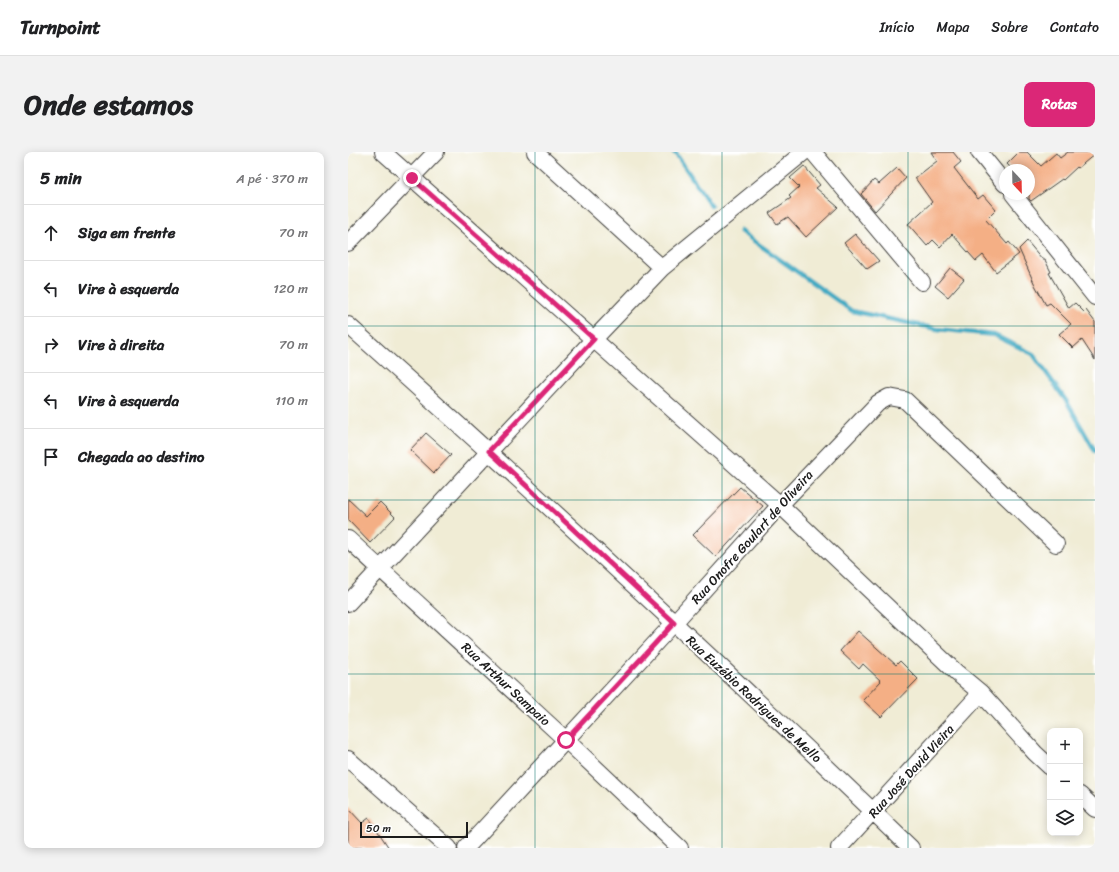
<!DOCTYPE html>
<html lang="pt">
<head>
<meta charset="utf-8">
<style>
	body { margin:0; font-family:Sriracha,sans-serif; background:#f2f2f2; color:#202124 }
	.controls { position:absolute; right:12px; bottom:12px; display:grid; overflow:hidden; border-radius:8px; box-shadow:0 2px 10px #0003 }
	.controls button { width:36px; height:36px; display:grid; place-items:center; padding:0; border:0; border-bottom:1px solid #e0e0e0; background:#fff; color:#202124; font:20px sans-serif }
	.compass { position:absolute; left:651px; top:12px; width:36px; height:36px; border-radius:50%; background:#fff; box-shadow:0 2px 10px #0003; rotate:158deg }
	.scale { position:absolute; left:12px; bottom:10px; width:108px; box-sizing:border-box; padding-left:4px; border:2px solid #1c1c1c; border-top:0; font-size:11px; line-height:14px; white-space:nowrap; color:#1c1c1c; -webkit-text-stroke:3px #fff; paint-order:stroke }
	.stop { position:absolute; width:12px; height:12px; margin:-9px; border:3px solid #db2777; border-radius:50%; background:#fff }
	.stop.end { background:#db2777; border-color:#fff; box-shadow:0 1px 4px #0008 }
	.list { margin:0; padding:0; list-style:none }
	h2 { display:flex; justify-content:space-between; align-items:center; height:52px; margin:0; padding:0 16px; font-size:17px }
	h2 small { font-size:13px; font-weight:400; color:#757577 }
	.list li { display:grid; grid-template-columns:26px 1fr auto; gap:12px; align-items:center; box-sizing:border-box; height:56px; padding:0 16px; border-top:1px solid #e0e0e0 }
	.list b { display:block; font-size:15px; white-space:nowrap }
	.list em { font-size:13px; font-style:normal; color:#757577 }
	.icon { flex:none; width:22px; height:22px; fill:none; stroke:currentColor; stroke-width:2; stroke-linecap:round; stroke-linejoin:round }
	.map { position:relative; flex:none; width:747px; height:696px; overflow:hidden; border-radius:8px }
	header { display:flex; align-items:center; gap:24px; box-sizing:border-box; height:56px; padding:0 20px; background:#fff; border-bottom:1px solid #e0e0e0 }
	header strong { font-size:19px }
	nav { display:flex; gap:22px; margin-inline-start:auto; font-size:14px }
	.intro { display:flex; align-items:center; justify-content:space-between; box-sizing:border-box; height:96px; padding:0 24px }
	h1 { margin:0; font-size:28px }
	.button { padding:10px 18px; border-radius:8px; background:#db2777; color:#fff; font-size:14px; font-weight:700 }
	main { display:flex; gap:24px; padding:0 24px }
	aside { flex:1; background:#fff; border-radius:8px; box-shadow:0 2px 10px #0003 }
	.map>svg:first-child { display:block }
</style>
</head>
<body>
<header>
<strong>Turnpoint</strong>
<nav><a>Início</a><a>Mapa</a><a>Sobre</a><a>Contato</a></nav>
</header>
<div class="intro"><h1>Onde estamos</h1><a class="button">Rotas</a></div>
<main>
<aside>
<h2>5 min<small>A pé · 370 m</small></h2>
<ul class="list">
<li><svg class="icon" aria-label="ahead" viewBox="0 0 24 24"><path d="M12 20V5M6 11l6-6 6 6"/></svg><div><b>Siga em frente</b></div><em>70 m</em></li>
<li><svg class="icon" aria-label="left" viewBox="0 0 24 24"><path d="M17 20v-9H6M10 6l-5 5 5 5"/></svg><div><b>Vire à esquerda</b></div><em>120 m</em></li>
<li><svg class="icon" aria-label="right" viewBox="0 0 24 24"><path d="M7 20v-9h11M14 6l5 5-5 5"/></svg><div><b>Vire à direita</b></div><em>70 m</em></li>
<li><svg class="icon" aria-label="left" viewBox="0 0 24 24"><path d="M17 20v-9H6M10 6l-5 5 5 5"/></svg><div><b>Vire à esquerda</b></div><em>110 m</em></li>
<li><svg class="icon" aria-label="arrive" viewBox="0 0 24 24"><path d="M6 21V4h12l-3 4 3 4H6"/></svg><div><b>Chegada ao destino</b></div></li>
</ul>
</aside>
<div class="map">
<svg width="747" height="696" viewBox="0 0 747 696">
	<rect width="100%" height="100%" fill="#fff"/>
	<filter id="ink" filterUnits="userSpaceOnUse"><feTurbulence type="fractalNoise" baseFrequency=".025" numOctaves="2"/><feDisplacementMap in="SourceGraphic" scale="8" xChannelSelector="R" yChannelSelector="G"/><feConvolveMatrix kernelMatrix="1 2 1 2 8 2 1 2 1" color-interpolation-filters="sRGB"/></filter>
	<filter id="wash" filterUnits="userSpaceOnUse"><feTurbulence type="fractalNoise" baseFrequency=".012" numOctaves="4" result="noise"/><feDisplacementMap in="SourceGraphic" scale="16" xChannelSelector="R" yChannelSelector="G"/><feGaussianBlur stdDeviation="0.9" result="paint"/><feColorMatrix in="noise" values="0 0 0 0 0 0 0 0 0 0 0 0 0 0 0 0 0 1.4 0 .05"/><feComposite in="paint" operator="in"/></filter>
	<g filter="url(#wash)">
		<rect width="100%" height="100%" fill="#f0ecd5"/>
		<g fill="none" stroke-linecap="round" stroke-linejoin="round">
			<path stroke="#43aac3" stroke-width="4.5" d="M 325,0 L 328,2 L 363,54
				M 392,79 L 504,159 L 589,177 L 646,183 L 685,202 L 719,250 L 747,299"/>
		</g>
		<g id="blocks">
			<path fill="#f4af85" d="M 583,0 L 605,0 L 613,10 L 606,16 L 630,47 L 635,43 L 648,58 L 638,68 L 659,92 L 661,90 L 671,102 L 648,120 L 635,103 L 628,109 L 604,82 L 592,95 L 585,88 L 579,94 L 560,72 L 584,50 L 567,26 L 589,9 Z
				M 671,0 L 679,0 L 693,14 L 708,1 L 712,6 L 720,0 L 747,0 L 747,2 L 730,16 L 729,15 L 715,28 L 714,27 L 683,49 L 681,47 L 681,18 L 665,18 L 659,12 Z
				M 456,14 L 472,33 L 468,36 L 490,55 L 458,85 L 440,65 L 429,72 L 421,61 L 443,46 L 441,44 L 451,35 L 442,26 Z
				M 549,16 L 558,26 L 527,59 L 513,42 L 526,28 L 531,32 Z
				M 507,82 L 531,109 L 519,117 L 496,91 Z
				M 679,89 L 695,108 L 697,108 L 703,120 L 701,121 L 721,156 L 727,151 L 736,160 L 738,158 L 747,170 L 747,208 L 734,188 L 725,196 L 711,182 L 723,172 L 702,151 L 698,153 L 687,133 L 671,97 Z
				M 602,116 L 616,127 L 600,145 L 587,134 Z
				M 78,281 L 103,303 L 86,321 L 62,298 Z
				M 392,335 L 415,354 L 368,405 L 345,383 Z
				M 0,347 L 18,364 L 32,350 L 47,365 L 22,391 L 0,368 Z
				M 510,479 L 548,513 L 552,509 L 570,527 L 533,565 L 515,548 L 533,529 L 515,512 L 511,517 L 492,499 Z
				M 0,656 L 14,671 L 21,666 L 41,696 L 0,696 Z"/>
		</g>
	</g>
	<g filter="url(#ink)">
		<use href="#blocks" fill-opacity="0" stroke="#3c3b38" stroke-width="1"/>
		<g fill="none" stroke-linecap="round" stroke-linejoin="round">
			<g stroke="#3c3b38" stroke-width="18">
				<path id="minor" d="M 35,0 L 432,353 L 609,521 L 633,541 L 687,601 L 702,615
					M 187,0 L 314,116
					M 465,0 L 574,130
					M 631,0 L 657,32
					M 665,42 L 747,145
					M 0,91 L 88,0
					M 0,173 C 191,344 379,518 563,696
					M 0,387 L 218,588 L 332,696
					M 0,451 L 246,187 L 314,116 L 456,0
					M 0,607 L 101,696
					M 732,643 L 747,657
					M 118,696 L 326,471 L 432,353 L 530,251 L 541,245 L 557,248 L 708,392
					M 491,696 L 633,541"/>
			</g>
			<use href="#minor" stroke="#fff" stroke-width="16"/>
		</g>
	</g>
	<g fill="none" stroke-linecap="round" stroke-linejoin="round" filter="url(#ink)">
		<path stroke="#db2777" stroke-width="5" d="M 64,26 L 246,187 L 141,299 L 326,471 L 218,588"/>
	</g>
	<path fill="none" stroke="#0f766e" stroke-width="1" stroke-opacity="0.55" d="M 187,0 L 187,696M 374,0 L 374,696M 560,0 L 560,696M 0,174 L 747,174M 0,348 L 747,348M 0,522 L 747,522"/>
	<g text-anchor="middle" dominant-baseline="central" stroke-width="4" stroke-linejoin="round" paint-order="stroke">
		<g font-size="13" fill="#1c1c1c" stroke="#fff">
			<text transform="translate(404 385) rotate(-48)">Rua Onofre Goulart de Oliveira</text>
			<text transform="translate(158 532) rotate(43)">Rua Arthur Sampaio</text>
			<text transform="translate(406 547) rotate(43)">Rua Euzébio Rodrigues de Mello</text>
			<text transform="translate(563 619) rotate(-48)">Rua José David Vieira</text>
		</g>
	</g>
</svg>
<div class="controls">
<button>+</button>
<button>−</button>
<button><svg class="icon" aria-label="layers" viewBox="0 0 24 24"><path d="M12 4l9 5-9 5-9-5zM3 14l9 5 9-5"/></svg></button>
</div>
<svg class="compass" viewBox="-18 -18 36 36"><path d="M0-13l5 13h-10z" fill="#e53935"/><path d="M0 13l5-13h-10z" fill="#757577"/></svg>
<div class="scale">50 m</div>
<div class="stop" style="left:218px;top:588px"></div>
<div class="stop end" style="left:64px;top:26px"></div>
</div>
</main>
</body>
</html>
